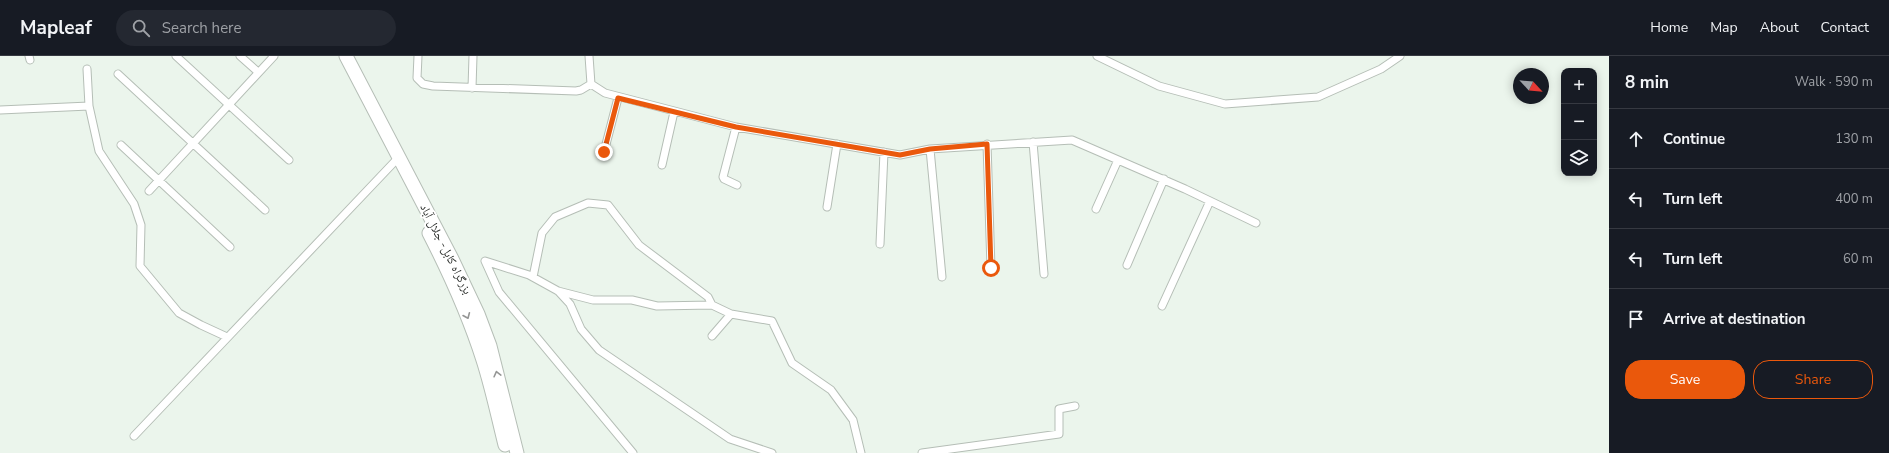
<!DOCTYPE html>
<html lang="en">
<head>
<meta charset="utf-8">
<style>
	body { margin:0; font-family:"Nunito Sans","Noto Naskh Arabic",sans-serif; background:#242831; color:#f1f3f6 }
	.controls { position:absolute; right:12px; top:12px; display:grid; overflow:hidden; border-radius:8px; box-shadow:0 2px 10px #0003 }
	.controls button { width:36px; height:36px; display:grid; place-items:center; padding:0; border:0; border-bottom:1px solid #363941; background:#171b24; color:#f1f3f6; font:20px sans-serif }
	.compass { position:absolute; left:1513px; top:12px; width:36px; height:36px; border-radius:50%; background:#171b24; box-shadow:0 2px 10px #0003; rotate:116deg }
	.stop { position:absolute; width:12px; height:12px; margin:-9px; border:3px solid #ea580c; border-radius:50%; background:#fff }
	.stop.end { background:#ea580c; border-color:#fff; box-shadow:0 1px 4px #0008 }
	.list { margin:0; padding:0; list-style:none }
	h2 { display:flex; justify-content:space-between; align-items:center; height:52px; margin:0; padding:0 16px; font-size:17px }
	h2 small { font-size:13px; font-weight:400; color:#9ea1a6 }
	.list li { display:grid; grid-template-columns:26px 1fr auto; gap:12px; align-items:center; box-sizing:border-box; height:60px; padding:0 16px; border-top:1px solid #363941 }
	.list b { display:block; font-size:15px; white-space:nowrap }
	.list em { font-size:13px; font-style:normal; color:#9ea1a6 }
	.actions { display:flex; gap:8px; padding:12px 16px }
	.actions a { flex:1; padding:9px 0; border:1px solid #ea580c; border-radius:16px; text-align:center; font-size:14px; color:#ea580c }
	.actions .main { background:#ea580c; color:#fff }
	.icon { flex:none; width:22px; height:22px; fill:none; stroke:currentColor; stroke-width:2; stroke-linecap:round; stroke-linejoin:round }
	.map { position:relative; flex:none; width:1609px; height:397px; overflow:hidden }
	header { display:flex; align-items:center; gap:24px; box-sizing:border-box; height:56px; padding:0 20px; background:#171b24; border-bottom:1px solid #363941 }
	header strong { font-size:19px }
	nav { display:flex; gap:22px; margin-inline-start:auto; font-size:14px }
	.search { width:280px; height:36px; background:#242831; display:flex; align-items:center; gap:10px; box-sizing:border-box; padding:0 14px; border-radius:22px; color:#9ea1a6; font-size:15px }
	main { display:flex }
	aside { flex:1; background:#171b24 }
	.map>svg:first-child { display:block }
</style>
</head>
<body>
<header>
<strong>Mapleaf</strong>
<div class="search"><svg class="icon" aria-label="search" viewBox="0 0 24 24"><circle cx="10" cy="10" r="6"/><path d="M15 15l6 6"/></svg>Search here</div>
<nav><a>Home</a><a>Map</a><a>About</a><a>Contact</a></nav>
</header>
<main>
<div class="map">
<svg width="1609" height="397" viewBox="0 0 1609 397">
	<rect width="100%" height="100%" fill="#ebf5ec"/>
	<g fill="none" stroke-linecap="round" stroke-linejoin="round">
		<g stroke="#b5beb6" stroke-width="9">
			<path id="street" d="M 29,0 L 30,4
				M 176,0 L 289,104
				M 240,0 L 258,16
				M 418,0 L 417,22 L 423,28 L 433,30 L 576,35 L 581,34 L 591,28
				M 589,0 L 591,28 L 605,37 L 736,71 L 900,99 L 930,93 L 1072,84 L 1185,133 L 1256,167
				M 1097,0 L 1159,30 L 1225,48 L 1318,41 L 1381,13 L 1400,0
				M 87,13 L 89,50 L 99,95 L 134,148 L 141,169 L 140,210 L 179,257 L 201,269 L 227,281
				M 118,18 L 265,154
				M 472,32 L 473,0
				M 0,54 L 89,50
				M 736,71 L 723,121 L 724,123 L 737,129
				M 1033,86 L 1044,218
				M 987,88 L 991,212
				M 121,89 L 230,191
				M 930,93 L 942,221
				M 604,96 L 618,42
				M 662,109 L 674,56
				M 149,135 L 274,0
				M 827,151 L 837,88
				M 1096,153 L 1118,104
				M 880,188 L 884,96
				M 1127,209 L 1164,123
				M 533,221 L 542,177 L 555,161 L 588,147 L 608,149 L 639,189 L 708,241 L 712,249
				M 558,235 L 593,244 L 632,244 L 657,250 L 712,249 L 731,258
				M 1162,250 L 1210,145
				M 712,280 L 731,258 L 772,265 L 792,307 L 831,334 L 853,364 L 861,397
				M 134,380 L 399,101
				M 633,397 L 499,236 L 485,205 L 529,219 L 558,235 L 570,248 L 581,273 L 599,294 L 730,383 L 772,397
				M 922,397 L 1059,378 L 1059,353 L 1075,350"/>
		</g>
		<g stroke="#b5beb6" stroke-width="15">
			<path id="highway" d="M 346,0 L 452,203 L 478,258 L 490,290 L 517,397
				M 429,177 C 450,218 469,260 483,304 C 492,332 498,361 505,389"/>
		</g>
		<use href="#street" stroke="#fff" stroke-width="7"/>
		<use href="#highway" stroke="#fff" stroke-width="13"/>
	</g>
	<defs><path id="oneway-chevron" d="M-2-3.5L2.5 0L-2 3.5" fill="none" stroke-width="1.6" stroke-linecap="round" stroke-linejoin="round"/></defs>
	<g stroke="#959695">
		<use href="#oneway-chevron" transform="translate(467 260) rotate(67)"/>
		<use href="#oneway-chevron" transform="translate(497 318) rotate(-104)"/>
	</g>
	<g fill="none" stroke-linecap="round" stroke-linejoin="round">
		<path stroke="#ea580c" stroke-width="5" d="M 604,96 L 618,42 L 736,71 L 900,99 L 930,93 L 987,88 L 991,212"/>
	</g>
	<g text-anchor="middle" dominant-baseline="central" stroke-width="4" stroke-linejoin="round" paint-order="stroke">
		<g font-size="12" fill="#2b2e2b" stroke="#fff">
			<text transform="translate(446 193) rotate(63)">بزرگراه کابل- جلال آباد</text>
		</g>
	</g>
</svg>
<div class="controls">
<button>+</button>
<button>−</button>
<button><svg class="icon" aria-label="layers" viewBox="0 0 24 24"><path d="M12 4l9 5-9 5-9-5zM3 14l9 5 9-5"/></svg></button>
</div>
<svg class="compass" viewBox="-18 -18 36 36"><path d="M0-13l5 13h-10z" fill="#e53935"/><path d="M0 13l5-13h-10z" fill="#9ea1a6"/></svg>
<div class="stop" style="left:991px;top:212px"></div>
<div class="stop end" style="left:604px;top:96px"></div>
</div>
<aside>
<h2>8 min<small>Walk · 590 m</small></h2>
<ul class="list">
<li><svg class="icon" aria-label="ahead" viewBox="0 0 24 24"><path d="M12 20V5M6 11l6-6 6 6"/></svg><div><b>Continue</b></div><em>130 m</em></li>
<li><svg class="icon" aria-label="left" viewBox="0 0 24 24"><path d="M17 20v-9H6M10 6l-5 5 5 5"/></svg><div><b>Turn left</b></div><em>400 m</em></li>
<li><svg class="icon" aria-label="left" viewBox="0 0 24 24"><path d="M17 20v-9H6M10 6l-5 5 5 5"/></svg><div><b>Turn left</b></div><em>60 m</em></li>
<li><svg class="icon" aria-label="arrive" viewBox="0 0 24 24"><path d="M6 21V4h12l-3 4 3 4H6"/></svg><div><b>Arrive at destination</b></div></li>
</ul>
<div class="actions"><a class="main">Save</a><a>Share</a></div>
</aside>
</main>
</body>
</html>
